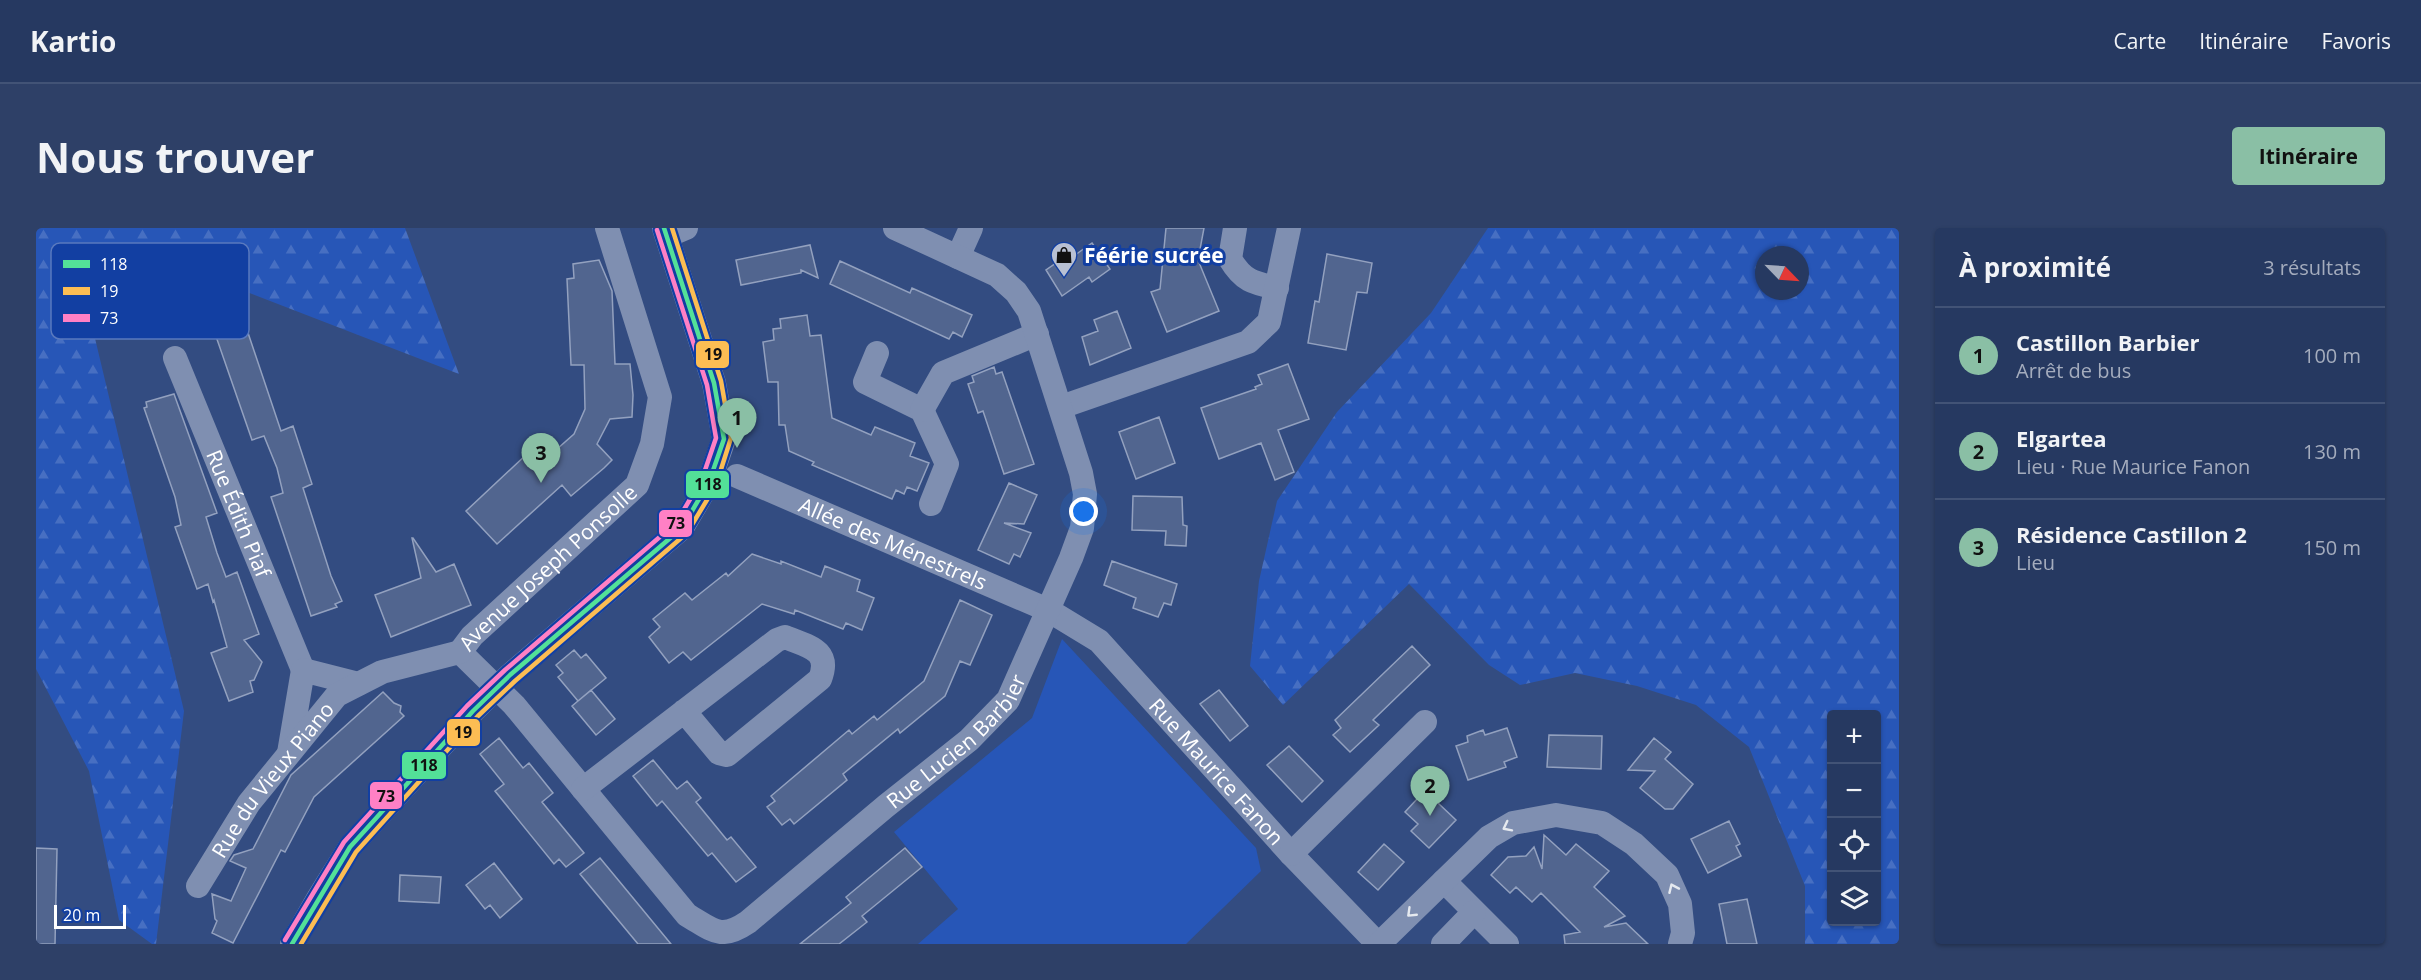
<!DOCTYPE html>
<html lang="fr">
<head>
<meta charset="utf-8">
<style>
	body { margin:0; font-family:"Open Sans",sans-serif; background:#2e4067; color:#f1f3f6 }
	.controls { position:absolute; right:18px; bottom:18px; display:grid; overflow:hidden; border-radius:6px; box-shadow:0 2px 4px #0004 }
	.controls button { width:54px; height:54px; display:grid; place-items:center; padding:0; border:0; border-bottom:2px solid #425376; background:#263961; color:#f1f3f6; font:30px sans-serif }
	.compass { position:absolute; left:1719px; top:18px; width:54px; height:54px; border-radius:50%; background:#263961; box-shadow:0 2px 4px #0004; rotate:115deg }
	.scale { position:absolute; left:18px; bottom:15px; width:72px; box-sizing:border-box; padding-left:6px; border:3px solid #fff; border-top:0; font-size:16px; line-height:21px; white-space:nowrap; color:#fff; -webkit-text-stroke:4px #123fa2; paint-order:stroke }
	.you { position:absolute; left:1048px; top:284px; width:21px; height:21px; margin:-15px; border:4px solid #fff; border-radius:50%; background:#1a73e8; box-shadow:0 0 0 9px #1a73e833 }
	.badge { display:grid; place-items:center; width:39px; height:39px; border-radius:50%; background:#8abfa5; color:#111; font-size:20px; font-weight:700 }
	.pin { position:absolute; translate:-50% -50px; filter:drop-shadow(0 2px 3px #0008) }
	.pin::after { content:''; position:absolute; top:32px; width:21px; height:18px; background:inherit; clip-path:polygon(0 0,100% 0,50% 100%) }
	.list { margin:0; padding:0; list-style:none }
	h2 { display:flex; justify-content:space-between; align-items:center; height:78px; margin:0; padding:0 24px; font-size:26px }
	h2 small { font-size:20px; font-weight:400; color:#a4acbd }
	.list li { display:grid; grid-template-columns:39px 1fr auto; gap:18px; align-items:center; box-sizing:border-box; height:96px; padding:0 24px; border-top:2px solid #425376 }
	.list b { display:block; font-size:22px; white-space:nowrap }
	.list p { margin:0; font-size:20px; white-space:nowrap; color:#a4acbd }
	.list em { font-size:20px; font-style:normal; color:#a4acbd }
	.icon { flex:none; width:33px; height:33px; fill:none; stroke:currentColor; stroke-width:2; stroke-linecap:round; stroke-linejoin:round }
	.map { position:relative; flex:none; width:1863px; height:716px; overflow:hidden; border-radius:6px }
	header { display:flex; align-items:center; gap:36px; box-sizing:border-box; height:84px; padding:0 30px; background:#263961; border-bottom:2px solid #425376 }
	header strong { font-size:28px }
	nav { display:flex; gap:33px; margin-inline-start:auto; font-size:21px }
	.intro { display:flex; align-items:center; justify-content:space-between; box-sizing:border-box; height:144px; padding:0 36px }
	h1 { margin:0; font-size:42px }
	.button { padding:15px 27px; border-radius:6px; background:#8abfa5; color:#111; font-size:21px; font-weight:700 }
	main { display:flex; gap:36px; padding:0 36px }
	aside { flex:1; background:#263961; border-radius:6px; box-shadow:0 2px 4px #0004 }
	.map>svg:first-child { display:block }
</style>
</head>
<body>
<header>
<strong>Kartio</strong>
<nav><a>Carte</a><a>Itinéraire</a><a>Favoris</a></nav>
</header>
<div class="intro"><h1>Nous trouver</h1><a class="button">Itinéraire</a></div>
<main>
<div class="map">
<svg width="1863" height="716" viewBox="0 0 1863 716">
	<defs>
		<pattern id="forest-firs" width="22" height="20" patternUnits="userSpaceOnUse" patternTransform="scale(1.5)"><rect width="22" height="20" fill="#2756b7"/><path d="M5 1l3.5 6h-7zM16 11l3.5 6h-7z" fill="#476fc2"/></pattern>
	</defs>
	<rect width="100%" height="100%" fill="#334c81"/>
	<path fill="#2756b7" d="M 1026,411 L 1220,620 L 1225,643 L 1150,716 L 882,716 L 922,681 L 858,604 L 996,490 Z"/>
	<path fill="url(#forest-firs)" fill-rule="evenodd" d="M 0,0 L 369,0 L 423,146 L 177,51 L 57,102 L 148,483 L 120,716 L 116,716 L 83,692 L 53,543 L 0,441 Z
		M 1452,0 L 1863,0 L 1863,716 L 1769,716 L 1769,658 L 1713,519 L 1660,477 L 1601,458 L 1539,445 L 1484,457 L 1453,437 L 1373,356 L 1247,477 L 1214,438 L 1223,353 L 1241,273 L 1301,184 L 1395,85 ZM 1728,27 L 1764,27 L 1764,63 L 1728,63 ZM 1796,487 L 1840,487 L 1840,694 L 1796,694 Z"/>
	<path fill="#51658f" stroke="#93a1bf" stroke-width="1.5" d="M 1130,0 L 1168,0 L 1162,32 L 1183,83 L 1131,104 L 1115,64 L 1124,61 Z
		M 1056,15 L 1074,41 L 1056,54 L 1053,49 L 1026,68 L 1010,42 L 1036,24 L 1039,27 Z
		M 774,17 L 782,50 L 765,42 L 765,45 L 705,57 L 700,32 Z
		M 1291,26 L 1336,35 L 1331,65 L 1321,64 L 1310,122 L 1272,115 L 1279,73 L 1283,74 Z
		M 563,32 L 576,63 L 579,136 L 594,136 L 597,167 L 596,189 L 574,191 L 561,216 L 576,232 L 568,240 L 535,268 L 526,257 L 461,316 L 430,283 L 493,224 L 504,236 L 538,206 L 549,181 L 548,137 L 535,137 L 531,51 L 538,50 L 537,36 Z
		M 804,33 L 874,65 L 876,60 L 936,87 L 926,109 L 917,104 L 913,111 L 794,56 Z
		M 1081,83 L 1095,120 L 1054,137 L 1046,109 L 1062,103 L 1058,92 Z
		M 205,84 L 245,203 L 257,198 L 276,256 L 267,260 L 295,348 L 306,373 L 299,376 L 301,379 L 275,388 L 235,269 L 247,265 L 241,240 L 228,208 L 216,212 L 175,94 Z
		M 771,87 L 774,108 L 785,107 L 796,190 L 835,207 L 839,199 L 879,215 L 874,228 L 893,235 L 881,263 L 871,259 L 868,266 L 860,262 L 856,271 L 776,237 L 778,234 L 753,223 L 749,197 L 743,197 L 742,154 L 732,154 L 727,114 L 738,112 L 737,101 L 745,100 L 744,91 Z
		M 1252,136 L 1273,191 L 1242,202 L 1258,244 L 1239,252 L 1225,215 L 1183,231 L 1165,180 L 1220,161 L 1219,159 L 1226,156 L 1222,147 Z
		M 958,139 L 960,146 L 966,144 L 998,236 L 968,246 L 947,183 L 942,185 L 932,156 L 938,154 L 936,148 Z
		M 138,166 L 181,285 L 170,289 L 181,325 L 190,349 L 201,344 L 223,406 L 208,412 L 226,434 L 218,452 L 214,453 L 217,464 L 193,473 L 175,425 L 191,419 L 178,372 L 177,374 L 172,356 L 161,361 L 139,299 L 145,297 L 139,269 L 108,180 L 111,179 L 110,174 Z
		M 1123,189 L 1139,235 L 1100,251 L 1083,204 Z
		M 973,255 L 1001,267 L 988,296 L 968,295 L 995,305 L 984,329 L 978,326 L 973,336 L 942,322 Z
		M 1097,268 L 1146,269 L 1147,297 L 1151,298 L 1150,318 L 1129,317 L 1130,303 L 1096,302 Z
		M 376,310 L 377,310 L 400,344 L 418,336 L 435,377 L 355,409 L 339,367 L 385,350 Z
		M 716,326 L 745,336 L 745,333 L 785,349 L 789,338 L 824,352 L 821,363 L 838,370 L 826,402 L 810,395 L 807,401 L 759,382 L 758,386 L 726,376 L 655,432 L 647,424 L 633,435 L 613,409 L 624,399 L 617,391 L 649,365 L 656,372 L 690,345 L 692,348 Z
		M 1076,333 L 1141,356 L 1135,377 L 1128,375 L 1122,389 L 1097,380 L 1100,370 L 1068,357 Z
		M 924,372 L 956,387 L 934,437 L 924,433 L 909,468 L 864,505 L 862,501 L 807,546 L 811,552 L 758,596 L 754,591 L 746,597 L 731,579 L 739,573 L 735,568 L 813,502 L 816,506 L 838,488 L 841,492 L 888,453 Z
		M 1376,418 L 1394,437 L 1337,492 L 1343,497 L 1314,524 L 1297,507 L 1305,500 L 1299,492 Z
		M 538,422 L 545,430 L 550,426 L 570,450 L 542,473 L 522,449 L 527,445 L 520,437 Z
		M 555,462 L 579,491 L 560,507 L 536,478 Z
		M 1183,462 L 1212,498 L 1194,513 L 1164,476 Z
		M 347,464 L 358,475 L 365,478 L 364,484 L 368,488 L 278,569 L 249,624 L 245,622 L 197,715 L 176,705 L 181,693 L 179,691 L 176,666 L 195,673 L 210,640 L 194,633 L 198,627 L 217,621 L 255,547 Z
		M 1471,500 L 1481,529 L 1468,534 L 1470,539 L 1432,552 L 1420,518 L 1432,514 L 1431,508 L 1447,502 L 1449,507 Z
		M 1513,507 L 1566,508 L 1565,541 L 1511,539 Z
		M 463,510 L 487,540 L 493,535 L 517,565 L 506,574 L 548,625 L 530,639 L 523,631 L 518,636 L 459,563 L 468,556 L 444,526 Z
		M 1618,510 L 1635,524 L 1629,531 L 1657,556 L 1637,581 L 1629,581 L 1604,560 L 1619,543 L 1592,542 Z
		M 1253,518 L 1287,553 L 1266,574 L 1231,537 Z
		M 617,532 L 641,561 L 651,553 L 665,570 L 660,574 L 691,612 L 695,609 L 720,639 L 700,654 L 676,625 L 672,628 L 626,573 L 621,578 L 597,548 Z
		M 1394,557 L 1407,570 L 1402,575 L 1420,592 L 1393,620 L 1375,603 L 1382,596 L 1369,584 Z
		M 1693,593 L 1704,616 L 1700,618 L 1705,628 L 1672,645 L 1655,611 Z
		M 1508,607 L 1530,627 L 1540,616 L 1573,643 L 1558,659 L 1589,688 L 1568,699 L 1590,695 L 1612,716 L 1529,716 L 1528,707 L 1544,704 L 1505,665 L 1496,674 L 1480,659 L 1474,665 L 1455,647 L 1472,629 L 1490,628 L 1498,619 L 1506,641 Z
		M 1348,616 L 1368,634 L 1342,662 L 1322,644 Z
		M 0,620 L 21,621 L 19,716 L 0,716 Z
		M 869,620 L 886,639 L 826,688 L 831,694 L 803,716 L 764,716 L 815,675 L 810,669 Z
		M 564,630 L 588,659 L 635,716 L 602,716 L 544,646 Z
		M 458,635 L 486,671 L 464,690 L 454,677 L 449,681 L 430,657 Z
		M 364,647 L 405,649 L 403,675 L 363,673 Z
		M 1711,671 L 1721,716 L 1691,716 L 1683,676 Z"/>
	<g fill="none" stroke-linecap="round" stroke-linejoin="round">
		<g stroke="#7f8fb1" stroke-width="24">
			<path d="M 1199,0 L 1194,31 C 1207,53 1217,55 1241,60"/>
			<path d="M 631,8 L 650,0"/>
			<path d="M 922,29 L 935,0"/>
			<path d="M 841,125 L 829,154 L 886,182 L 911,236 L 895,276"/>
			<path id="s1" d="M 139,130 L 267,442"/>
			<path d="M 1025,179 L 1212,114 L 1233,94 L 1253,0"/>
			<path d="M 886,182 L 907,145 L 1001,106"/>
			<path id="s2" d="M 701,248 L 1012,382 L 1063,413 L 1255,626 L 1342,716"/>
			<path id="s3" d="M 424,424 L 478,477 L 651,687 C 677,702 684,713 712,694 L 850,578 L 933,512 L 972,472 L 1035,330 L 1046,300 L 1049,266 L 1045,245 L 993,83 L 980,64 L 961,47 L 859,0"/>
			<path id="s4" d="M 424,424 L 436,408 L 601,257 L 616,216 L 624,169 L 571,0"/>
			<path d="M 253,525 L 267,442 L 322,456"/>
			<path d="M 547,561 L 741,412 L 749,409 C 770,418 796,421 784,451 L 691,527 L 683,525 L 648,483"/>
			<path d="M 1255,626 L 1389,494"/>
			<path d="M 1408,653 L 1471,716"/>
			<path id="s5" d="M 162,658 L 213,575 L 301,467 L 346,444 L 424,424"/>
			<path d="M 256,716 L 283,669 L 314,619 L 437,483 L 474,447 L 646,300 L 673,254 L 688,211 L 678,155 L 628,0"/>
			<path d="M 1343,716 L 1453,609 L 1477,595 L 1520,587 L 1566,595 L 1598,616 L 1631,647 L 1644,676 L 1647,705 L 1644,716"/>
			<path d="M 1407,716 L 1438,684"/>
		</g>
		<g stroke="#123fa2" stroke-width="9">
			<path id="bus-1" d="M 256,716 L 314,619 L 437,483 L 474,447 L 646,300 L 673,254 L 688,211 L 678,155 L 628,0"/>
		</g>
		<g stroke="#123fa2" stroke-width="9">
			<path id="bus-2" d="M 265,716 L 320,624 L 442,488 L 479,453 L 651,305 L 680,257 L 695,210 L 685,153 L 636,0"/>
		</g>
		<g stroke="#123fa2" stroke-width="9">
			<path id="bus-3" d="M 249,712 L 308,614 L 431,478 L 469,442 L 640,295 L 666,251 L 680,210 L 671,157 L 621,2"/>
		</g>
		<use href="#bus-1" stroke="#53e098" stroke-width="4.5"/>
		<use href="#bus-2" stroke="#fcbd53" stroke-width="4.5"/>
		<use href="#bus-3" stroke="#ff80c5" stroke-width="4.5"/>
	</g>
	<defs><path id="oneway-chevron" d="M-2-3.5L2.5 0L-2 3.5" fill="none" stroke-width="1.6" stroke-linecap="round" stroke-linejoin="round" transform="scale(1.5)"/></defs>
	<g stroke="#e5e9ef">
		<use href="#oneway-chevron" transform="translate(1471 599) rotate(153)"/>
		<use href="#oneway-chevron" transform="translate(1637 660) rotate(-114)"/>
		<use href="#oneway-chevron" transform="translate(1375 685) rotate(136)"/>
	</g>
	<defs>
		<g id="shop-pin" transform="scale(1.35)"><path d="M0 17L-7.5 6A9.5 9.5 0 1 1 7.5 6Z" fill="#b8c0d3" stroke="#123fa2"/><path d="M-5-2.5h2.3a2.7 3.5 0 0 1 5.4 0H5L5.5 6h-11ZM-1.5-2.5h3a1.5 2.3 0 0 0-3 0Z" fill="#111"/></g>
	</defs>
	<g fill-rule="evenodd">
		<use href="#shop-pin" x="1028" y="27"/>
	</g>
	<g text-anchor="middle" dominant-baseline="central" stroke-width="6" stroke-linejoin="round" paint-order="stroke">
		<g font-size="21" font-weight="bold" fill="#fff" stroke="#123fa2" text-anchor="start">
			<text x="1048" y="27">Féérie sucrée</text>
		</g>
		<g font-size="21" fill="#fff" stroke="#123fa2">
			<text stroke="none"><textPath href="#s1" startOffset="168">Rue Édith Piaf</textPath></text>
			<text stroke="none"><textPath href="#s2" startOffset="170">Allée des Ménestrels</textPath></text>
			<text stroke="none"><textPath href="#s4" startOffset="122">Avenue Joseph Ponsolle</textPath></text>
			<text stroke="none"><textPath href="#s3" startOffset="692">Rue Lucien Barbier</textPath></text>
			<text stroke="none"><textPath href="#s2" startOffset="574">Rue Maurice Fanon</textPath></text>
			<text stroke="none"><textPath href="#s5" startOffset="130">Rue du Vieux Piano</textPath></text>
		</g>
	</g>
	<rect x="15" y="15" width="198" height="96" rx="9" fill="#123fa2" stroke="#5979be" stroke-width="1.5"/>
	<rect x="27" y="32" width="27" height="8" fill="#53e098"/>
	<rect x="27" y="59" width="27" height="8" fill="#fcbd53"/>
	<rect x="27" y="86" width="27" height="8" fill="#ff80c5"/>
	<g font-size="16" fill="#fff">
		<text x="64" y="42">118</text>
		<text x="64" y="69">19</text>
		<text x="64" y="96">73</text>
	</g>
	<g stroke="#123fa2" stroke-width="2">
		<rect x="659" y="112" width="35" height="29" rx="6" fill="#fcbd53"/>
		<rect x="649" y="242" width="45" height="29" rx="6" fill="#53e098"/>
		<rect x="622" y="281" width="35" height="29" rx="6" fill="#ff80c5"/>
		<rect x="410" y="490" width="35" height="29" rx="6" fill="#fcbd53"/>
		<rect x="365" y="523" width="46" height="29" rx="6" fill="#53e098"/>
		<rect x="333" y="553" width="34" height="29" rx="6" fill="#ff80c5"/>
	</g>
	<g font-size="16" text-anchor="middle" font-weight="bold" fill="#111">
		<text x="677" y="132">19</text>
		<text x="672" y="262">118</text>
		<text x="640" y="301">73</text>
		<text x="427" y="510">19</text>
		<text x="388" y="543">118</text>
		<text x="350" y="574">73</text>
	</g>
</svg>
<div class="controls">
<button>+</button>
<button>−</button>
<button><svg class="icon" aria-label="locate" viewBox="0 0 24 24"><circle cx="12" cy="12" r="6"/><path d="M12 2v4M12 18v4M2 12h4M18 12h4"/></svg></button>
<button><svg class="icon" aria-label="layers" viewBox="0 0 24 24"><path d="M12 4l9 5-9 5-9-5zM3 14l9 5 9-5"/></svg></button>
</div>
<svg class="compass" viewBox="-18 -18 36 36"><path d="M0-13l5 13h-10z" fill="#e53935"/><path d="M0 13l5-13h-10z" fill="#a4acbd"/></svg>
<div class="scale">20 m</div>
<div class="you"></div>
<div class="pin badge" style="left:701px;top:220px">1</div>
<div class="pin badge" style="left:1394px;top:588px">2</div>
<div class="pin badge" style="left:505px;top:255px">3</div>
</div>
<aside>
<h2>À proximité<small>3 résultats</small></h2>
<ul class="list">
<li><span class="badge">1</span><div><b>Castillon Barbier</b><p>Arrêt de bus</p></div><em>100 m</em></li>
<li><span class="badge">2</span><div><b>Elgartea</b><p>Lieu · Rue Maurice Fanon</p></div><em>130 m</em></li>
<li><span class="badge">3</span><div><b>Résidence Castillon 2</b><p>Lieu</p></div><em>150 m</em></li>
</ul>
</aside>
</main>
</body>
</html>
